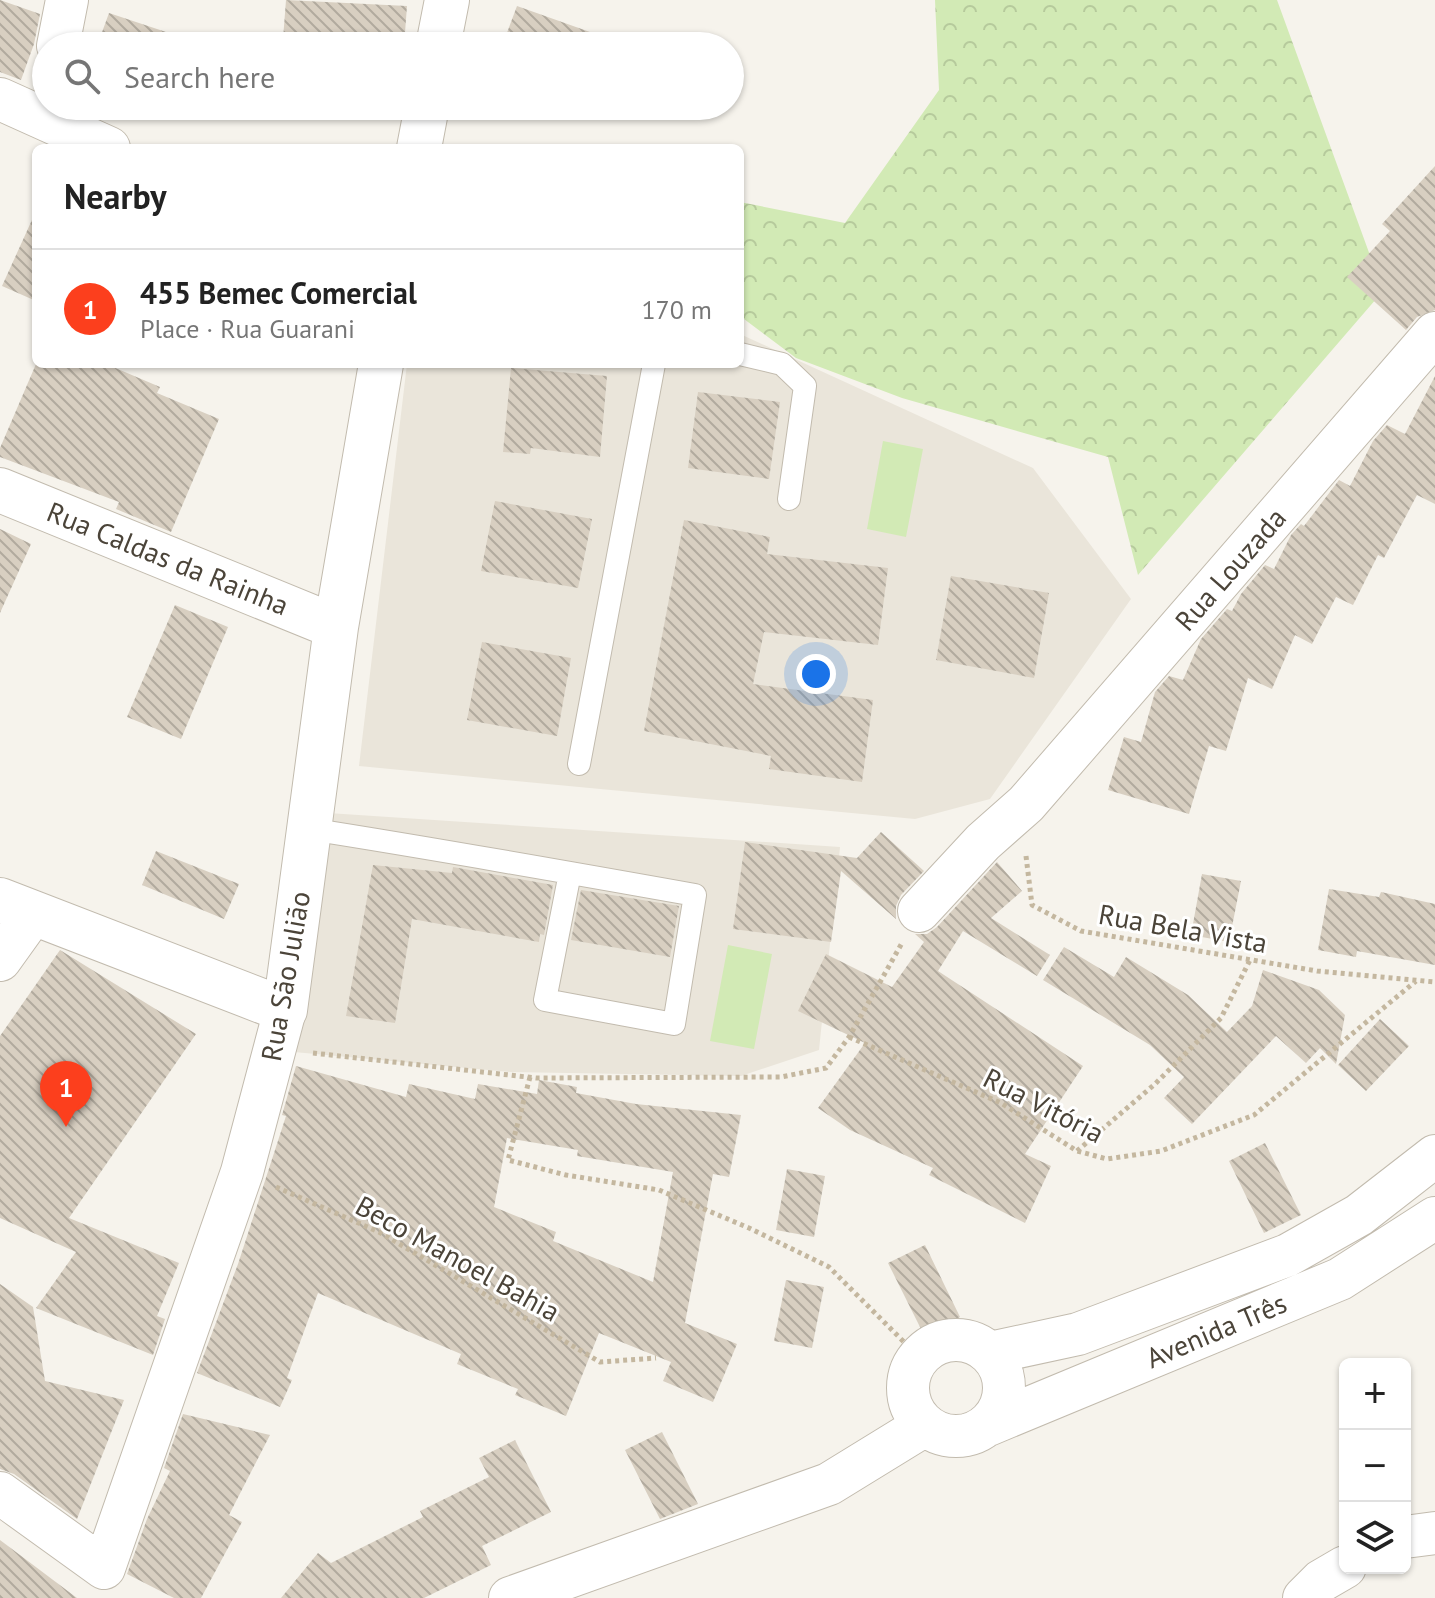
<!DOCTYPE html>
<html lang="en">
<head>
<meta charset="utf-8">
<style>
	body { margin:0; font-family:"PT Sans",sans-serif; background:#f2f2f2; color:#222 }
	.controls { position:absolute; right:24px; bottom:24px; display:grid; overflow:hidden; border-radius:12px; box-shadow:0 2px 6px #0004 }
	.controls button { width:72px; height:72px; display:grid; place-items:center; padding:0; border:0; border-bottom:2px solid #e0e0e0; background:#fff; color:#222; font:40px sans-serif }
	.you { position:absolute; left:816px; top:674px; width:28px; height:28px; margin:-20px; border:6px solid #fff; border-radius:50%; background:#1a73e8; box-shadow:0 0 0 12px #1a73e833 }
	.badge { display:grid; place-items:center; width:52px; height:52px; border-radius:50%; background:#fc3f1d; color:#fff; font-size:26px; font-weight:700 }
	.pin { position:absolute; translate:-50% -66px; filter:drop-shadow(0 2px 4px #0008) }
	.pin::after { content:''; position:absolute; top:42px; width:28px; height:24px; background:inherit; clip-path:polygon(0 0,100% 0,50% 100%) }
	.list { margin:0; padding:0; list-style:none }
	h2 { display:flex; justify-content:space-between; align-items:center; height:104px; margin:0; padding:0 32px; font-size:34px }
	h2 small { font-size:26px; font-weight:400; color:#767676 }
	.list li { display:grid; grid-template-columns:52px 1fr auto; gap:24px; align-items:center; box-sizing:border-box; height:120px; padding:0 32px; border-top:2px solid #e0e0e0 }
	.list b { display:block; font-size:30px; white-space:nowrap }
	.list p { margin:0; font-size:26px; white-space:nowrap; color:#767676 }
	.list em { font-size:26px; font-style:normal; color:#767676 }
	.icon { flex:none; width:44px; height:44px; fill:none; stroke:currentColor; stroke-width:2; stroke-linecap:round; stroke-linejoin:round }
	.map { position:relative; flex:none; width:1435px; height:1598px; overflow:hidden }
	.search { position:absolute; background:#fff; box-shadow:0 2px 6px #0004; left:32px; top:32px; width:712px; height:88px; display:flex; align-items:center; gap:20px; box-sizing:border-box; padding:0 28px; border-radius:44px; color:#767676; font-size:30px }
	.panel { position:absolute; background:#fff; box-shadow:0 2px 6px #0004; left:32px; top:144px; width:712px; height:224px; border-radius:12px }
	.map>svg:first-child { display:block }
</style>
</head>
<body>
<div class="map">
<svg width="1435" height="1598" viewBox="0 0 1435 1598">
	<defs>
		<pattern id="forest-crowns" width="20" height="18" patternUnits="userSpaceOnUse" patternTransform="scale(2)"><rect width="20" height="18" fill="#d2eab5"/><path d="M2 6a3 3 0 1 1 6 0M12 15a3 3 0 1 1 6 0" fill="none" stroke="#b6ca9c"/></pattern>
		<pattern id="building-back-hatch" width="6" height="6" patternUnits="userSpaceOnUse" patternTransform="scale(2)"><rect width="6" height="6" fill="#d8cfc1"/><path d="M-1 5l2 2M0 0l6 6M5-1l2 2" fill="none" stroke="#b1aa9e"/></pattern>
	</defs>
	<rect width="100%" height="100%" fill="#f6f3ec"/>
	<path fill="#eae5da" d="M 740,334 L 1033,468 L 1131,599 L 990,799 L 915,819 L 359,766 L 407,364 L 740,364 Z
		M 328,813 L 840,847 L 819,1050 L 741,1076 L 511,1072 L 294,1052 Z"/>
	<path fill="url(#forest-crowns)" d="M 935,0 L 1277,0 L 1383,291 L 1138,575 L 1108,457 L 902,398 L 796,358 L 740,316 L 740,202 L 845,223 L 939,90 Z"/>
	<path fill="#d2eab5" d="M 883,441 L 923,449 L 906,537 L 867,529 Z
		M 728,945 L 772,954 L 754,1049 L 710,1041 Z"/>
	<path fill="url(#building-back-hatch)" fill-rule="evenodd" d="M 0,0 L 40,14 L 34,44 L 21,80 L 0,72 Z
		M 286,0 L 407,6 L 404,46 L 283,39 Z
		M 517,6 L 618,42 L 618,46 L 502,46 Z
		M 109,13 L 193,41 L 192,46 L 97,46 Z
		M 1435,166 L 1435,310 L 1417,317 L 1406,330 L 1347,277 L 1390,231 L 1382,224 Z
		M 36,211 L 36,301 L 2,286 Z
		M 36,364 L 106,364 L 160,387 L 157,393 L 219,419 L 171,532 L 116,509 L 119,502 L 0,457 L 0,448 Z
		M 511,368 L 607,376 L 600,457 L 531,448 L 530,454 L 503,452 Z
		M 1435,376 L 1435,504 L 1417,495 L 1384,558 L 1378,555 L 1353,605 L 1336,597 L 1312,644 L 1295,635 L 1272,689 L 1248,678 L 1226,751 L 1209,746 L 1189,814 L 1108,790 L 1124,737 L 1141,742 L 1155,692 L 1169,676 L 1183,680 L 1201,639 L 1227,609 L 1232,611 L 1241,594 L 1265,565 L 1274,569 L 1291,535 L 1301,524 L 1304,526 L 1339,480 L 1350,486 L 1373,441 L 1387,425 L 1405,434 Z
		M 698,392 L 780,402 L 769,479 L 688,468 Z
		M 495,501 L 592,519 L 578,588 L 481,571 Z
		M 684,520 L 770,537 L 767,554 L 888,568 L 878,645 L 764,632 L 753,684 L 873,700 L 862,782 L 769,769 L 771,756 L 644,731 Z
		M 0,529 L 31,544 L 0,613 Z
		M 951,576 L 1049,593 L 1034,678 L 936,660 Z
		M 175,605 L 228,627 L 181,739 L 127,717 Z
		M 482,642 L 571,658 L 557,736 L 467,720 Z
		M 881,832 L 924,871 L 901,895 L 896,906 L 896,919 L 841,871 L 831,942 L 733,929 L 745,842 L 857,858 Z
		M 156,851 L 239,884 L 224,919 L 142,885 Z
		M 997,862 L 1022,891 L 991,918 L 1050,955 L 1037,976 L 963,931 L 938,971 L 1083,1066 L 1025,1154 L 1051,1166 L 1025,1223 L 929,1175 L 933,1168 L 850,1130 L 818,1108 L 865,1043 L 798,1011 L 826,954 L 892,987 L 924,942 L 915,934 L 927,934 L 937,927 Z
		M 373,865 L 452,873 L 453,867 L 553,885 L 544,935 L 540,934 L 539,942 L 412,919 L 395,1023 L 346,1016 Z
		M 1202,874 L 1241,881 L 1229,942 L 1191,935 Z
		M 1329,889 L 1379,897 L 1381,892 L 1435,904 L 1435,965 L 1357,951 L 1356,957 L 1318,950 Z
		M 581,890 L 679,906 L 670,957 L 571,940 Z
		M 1064,947 L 1114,977 L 1126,957 L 1188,995 L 1227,1032 L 1252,1006 L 1263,970 L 1319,990 L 1345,1015 L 1336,1064 L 1320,1048 L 1306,1063 L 1276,1036 L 1192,1124 L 1164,1098 L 1184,1077 L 1150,1045 L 1043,980 Z
		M 60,950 L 196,1034 L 69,1218 L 179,1263 L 157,1316 L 165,1319 L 153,1355 L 36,1308 L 76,1252 L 0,1218 L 0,1036 Z
		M 1380,1019 L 1409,1046 L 1366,1091 L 1338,1065 Z
		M 296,1066 L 406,1097 L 409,1084 L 475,1099 L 478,1084 L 537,1094 L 539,1080 L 577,1087 L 576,1093 L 636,1104 L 741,1115 L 729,1177 L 713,1174 L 685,1323 L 737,1344 L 713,1402 L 663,1381 L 671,1362 L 599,1333 L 566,1416 L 515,1395 L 518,1389 L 457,1364 L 461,1354 L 318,1293 L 287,1378 L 292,1380 L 280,1407 L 197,1373 L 238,1264 L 286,1116 L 282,1115 ZM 507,1138 L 578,1150 L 577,1156 L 673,1172 L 653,1282 L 553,1241 L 556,1232 L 494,1207 Z
		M 1265,1143 L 1301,1215 L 1264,1233 L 1229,1161 Z
		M 787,1169 L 825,1176 L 814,1237 L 776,1230 Z
		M 925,1245 L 960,1317 L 924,1335 L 888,1263 Z
		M 786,1280 L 824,1287 L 812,1348 L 774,1341 Z
		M 0,1284 L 33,1307 L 45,1381 L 124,1400 L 77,1519 L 14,1474 L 0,1469 Z
		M 183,1414 L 270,1435 L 229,1515 L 242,1522 L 201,1598 L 174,1598 L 127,1574 L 147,1519 L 170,1471 L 164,1468 Z
		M 662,1432 L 698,1504 L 660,1519 L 625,1450 Z
		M 515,1440 L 551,1512 L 482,1546 L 491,1565 L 424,1598 L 281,1598 L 318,1553 L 331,1563 L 423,1517 L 420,1511 L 489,1477 L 479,1458 Z
		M 0,1540 L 77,1598 L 0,1598 Z"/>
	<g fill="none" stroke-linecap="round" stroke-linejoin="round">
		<g stroke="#c2bbae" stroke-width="24">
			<path id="service" d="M 740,354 L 782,364 L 805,386 L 789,499
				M 579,764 L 654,364
				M 309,829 C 437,849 566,872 695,895 L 674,1024 L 545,1000 L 570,873"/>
		</g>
		<g stroke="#c2bbae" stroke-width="44">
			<path id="minor" d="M 58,46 L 67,0
				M 0,99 L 109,148
				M 919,911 L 983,842 L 1026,804 L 1435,333
				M 0,960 L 33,914
				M908 1388a48 48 0 1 1 96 0a48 48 0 1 1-96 0Z
				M 990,1353 L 1078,1334 L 1288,1255 L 1359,1215 L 1435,1156
				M 988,1425 L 1340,1279 L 1435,1218
				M 0,1493 L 104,1568 L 242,1172 L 285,1010
				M 1405,1537 L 1435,1533
				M 510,1598 L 829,1484 L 925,1425
				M 1304,1598 L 1321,1581 L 1345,1567"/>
		</g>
		<g stroke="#c2bbae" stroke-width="46">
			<path id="tertiary" d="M 438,46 L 447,0
				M 419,148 L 427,106
				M 0,490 L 336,627
				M 0,900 L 285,1010 L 336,627 L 381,364"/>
		</g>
		<path stroke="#c4b79f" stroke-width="5" stroke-dasharray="4 4" stroke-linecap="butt" d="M 1026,856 L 1032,905 L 1081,931 L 1317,971 L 1435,982
			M 849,1037 L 1001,1103 L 1077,1151 L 1107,1159 L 1161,1151 L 1254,1115 L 1416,981
			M 313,1053 L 536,1078 L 781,1077 L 826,1068 L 849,1037 L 902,943
			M 530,1077 L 508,1160 L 566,1175 L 659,1190 L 749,1228 L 829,1267 L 919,1357
			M 1077,1151 L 1155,1084 L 1221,1018 L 1250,960
			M 276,1187 L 379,1232 L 600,1362 L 656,1358"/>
		<use href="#service" stroke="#fff" stroke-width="22"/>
		<use href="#minor" stroke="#fff" stroke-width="42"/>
		<use href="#tertiary" stroke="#fff" stroke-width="44"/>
	</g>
	<g text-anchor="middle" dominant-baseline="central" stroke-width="6" stroke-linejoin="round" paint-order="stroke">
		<g font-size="28" fill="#4b4439" stroke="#fff">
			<text transform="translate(168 558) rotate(22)">Rua Caldas da Rainha</text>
			<text transform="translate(1230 569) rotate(-49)">Rua Louzada</text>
			<text transform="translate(1183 928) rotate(10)">Rua Bela Vista</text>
			<text transform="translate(285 976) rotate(-80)">Rua São Julião</text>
			<text transform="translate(1044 1105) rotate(27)">Rua Vitória</text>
			<text transform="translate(458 1258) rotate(29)">Beco Manoel Bahia</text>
			<text transform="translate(1216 1330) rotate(-23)">Avenida Três</text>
		</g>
	</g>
</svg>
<div class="controls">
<button>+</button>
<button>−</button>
<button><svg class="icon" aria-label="layers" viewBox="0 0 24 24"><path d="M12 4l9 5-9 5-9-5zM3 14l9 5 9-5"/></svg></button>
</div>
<div class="you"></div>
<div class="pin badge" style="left:66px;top:1127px">1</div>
<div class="search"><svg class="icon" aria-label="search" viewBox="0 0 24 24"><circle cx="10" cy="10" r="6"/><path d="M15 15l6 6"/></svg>Search here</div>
<section class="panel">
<h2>Nearby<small></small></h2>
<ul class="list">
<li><span class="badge">1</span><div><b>455 Bemec Comercial</b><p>Place · Rua Guarani</p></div><em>170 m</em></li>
</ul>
</section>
</div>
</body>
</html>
